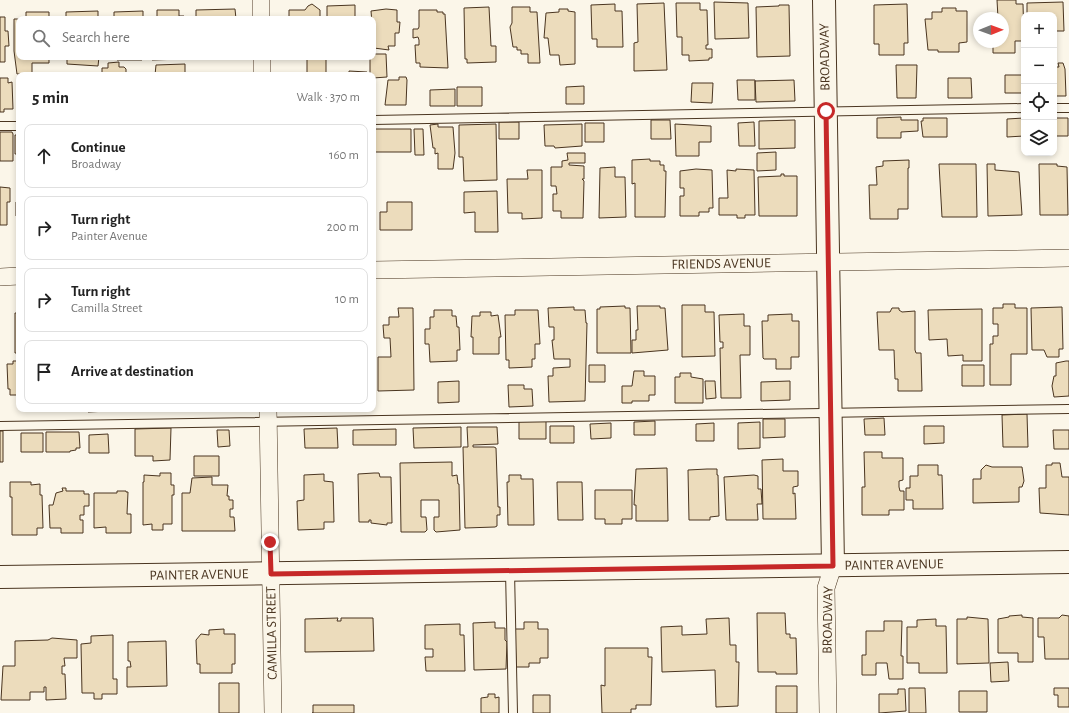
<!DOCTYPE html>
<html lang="en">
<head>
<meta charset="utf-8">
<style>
	body { margin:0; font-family:"Alegreya Sans",sans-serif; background:#f2f2f2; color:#222 }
	.controls { position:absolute; right:12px; top:12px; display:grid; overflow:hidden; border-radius:8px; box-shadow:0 2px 6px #0003 }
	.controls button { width:36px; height:36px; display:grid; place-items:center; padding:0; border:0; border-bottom:1px solid #e0e0e0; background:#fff; color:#222; font:20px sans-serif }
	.compass { position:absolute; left:973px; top:12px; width:36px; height:36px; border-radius:50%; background:#fff; box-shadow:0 2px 6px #0003; rotate:89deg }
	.stop { position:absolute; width:12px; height:12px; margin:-9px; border:3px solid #c62828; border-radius:50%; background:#fff }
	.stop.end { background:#c62828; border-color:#fff; box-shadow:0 1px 4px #0008 }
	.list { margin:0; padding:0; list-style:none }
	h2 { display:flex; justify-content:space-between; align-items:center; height:52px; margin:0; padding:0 16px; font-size:17px }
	h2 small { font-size:13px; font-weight:400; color:#767676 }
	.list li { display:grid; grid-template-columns:26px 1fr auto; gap:12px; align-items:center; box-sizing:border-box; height:64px; margin:0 8px 8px; padding:0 8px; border:1px solid #e0e0e0; border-radius:8px }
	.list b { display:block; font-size:15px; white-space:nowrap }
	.list p { margin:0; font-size:13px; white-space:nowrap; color:#767676 }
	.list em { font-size:13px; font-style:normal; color:#767676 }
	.icon { flex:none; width:22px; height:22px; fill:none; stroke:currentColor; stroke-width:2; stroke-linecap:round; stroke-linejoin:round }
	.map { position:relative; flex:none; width:1069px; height:713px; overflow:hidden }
	.search { position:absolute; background:#fff; box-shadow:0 2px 6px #0003; left:16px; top:16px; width:360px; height:44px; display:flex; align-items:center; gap:10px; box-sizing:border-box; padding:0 14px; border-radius:8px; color:#767676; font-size:15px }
	.panel { position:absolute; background:#fff; box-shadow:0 2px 6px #0003; left:16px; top:72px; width:360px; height:340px; border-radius:8px }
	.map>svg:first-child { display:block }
</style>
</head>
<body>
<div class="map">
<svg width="1069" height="713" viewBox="0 0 1069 713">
	<rect width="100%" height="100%" fill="#fbf6e9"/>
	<path fill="#ecdcbc" stroke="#4a3520" d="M 997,0 L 1016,0 L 1016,4 L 1023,4 L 1024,41 L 1015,41 L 1015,53 L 993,53 L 993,42 L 1003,42 L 1003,18 L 998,18 Z
		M 714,2 L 748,3 L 749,38 L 715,39 Z
		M 1063,2 L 1064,31 L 1054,31 L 1054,15 L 1027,15 L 1027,3 Z
		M 664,3 L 667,70 L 634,71 L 634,43 L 638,42 L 637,4 Z
		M 676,3 L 700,3 L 700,10 L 707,10 L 708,45 L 706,45 L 706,49 L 712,49 L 712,58 L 709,58 L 709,60 L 689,61 L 689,55 L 682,55 L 682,37 L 677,37 Z
		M 312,4 L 320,10 L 320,19 L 289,19 L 289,10 L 305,10 L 308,6 Z
		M 615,4 L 615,11 L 622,11 L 623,47 L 597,47 L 597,39 L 592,39 L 591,5 Z
		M 907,4 L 908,43 L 904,43 L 904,55 L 879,55 L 879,44 L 874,44 L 874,5 Z
		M 355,5 L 355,19 L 327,19 L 327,6 Z
		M 779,5 L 789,5 L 790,56 L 757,57 L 756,7 L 779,6 Z
		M 489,7 L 491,46 L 496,46 L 496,62 L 467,63 L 467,59 L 465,59 L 464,8 Z
		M 512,7 L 530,7 L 530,12 L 537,12 L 540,63 L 528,63 L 528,54 L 521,54 L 521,50 L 517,50 L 517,47 L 513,47 L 510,27 L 512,23 Z
		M 942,8 L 956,8 L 956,11 L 967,11 L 967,42 L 959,43 L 959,52 L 938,52 L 938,50 L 928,50 L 925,19 L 932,19 L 932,12 L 942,12 Z
		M 235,9 L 236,19 L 196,19 L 196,10 Z
		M 386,9 L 397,10 L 397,22 L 400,22 L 399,33 L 395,33 L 395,46 L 388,46 L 389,50 L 374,48 L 371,11 Z
		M 559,9 L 568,9 L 568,11 L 575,12 L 575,64 L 560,65 L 559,55 L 550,55 L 548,38 L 544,38 L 546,13 L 559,12 Z
		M 157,10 L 179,10 L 179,16 L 184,16 L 185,19 L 151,19 L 151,17 L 157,17 Z
		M 419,10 L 437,10 L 437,12 L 443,12 L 443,14 L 445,14 L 448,68 L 420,67 L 420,63 L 416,63 L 415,45 L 419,45 L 419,40 L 418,37 L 413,38 L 413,29 L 418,29 L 419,27 Z
		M 98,11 L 98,19 L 66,19 L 66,12 Z
		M 143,11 L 143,19 L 114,19 L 114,12 Z
		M 26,12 L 49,12 L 49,19 L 26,19 Z
		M 0,17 L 5,17 L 5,31 L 8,31 L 9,46 L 5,46 L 5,62 L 0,62 Z
		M 14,19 L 19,19 L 19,57 L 49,57 L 49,63 L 32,63 L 32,74 L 17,74 L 14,51 Z
		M 373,54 L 386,54 L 387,77 L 373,78 L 373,75 L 370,75 L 370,57 L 373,57 Z
		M 67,57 L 99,57 L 98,66 L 67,64 Z
		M 117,57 L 142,57 L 142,60 L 117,60 Z
		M 152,57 L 182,57 L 182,59 L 152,60 Z
		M 196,57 L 236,57 L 236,59 L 196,59 Z
		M 307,57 L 326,57 L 326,75 L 307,75 Z
		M 119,62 L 119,67 L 124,67 L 126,69 L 126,75 L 102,75 L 102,68 L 108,68 L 108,63 Z
		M 1058,63 L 1063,63 L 1065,69 L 1066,96 L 1054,96 L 1054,67 L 1059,67 Z
		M 185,64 L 185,75 L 155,75 L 156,65 Z
		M 896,65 L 917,65 L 916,98 L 897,98 Z
		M 349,71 L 367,72 L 367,75 L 349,75 Z
		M 1005,75 L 1024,75 L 1024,93 L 1005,93 Z
		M 399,77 L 406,77 L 407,80 L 406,105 L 385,105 L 388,80 L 399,80 Z
		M 0,78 L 8,78 L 8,83 L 12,82 L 13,109 L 4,109 L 4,112 L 0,112 Z
		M 948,78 L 971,78 L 972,98 L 948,98 Z
		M 737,80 L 755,80 L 755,100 L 738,100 Z
		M 794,80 L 795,101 L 756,102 L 755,81 Z
		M 692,83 L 713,83 L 712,103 L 691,102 Z
		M 584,86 L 584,104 L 566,104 L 566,87 Z
		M 457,87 L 482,87 L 482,106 L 457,106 Z
		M 455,89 L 455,106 L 430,106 L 430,90 Z
		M 901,117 L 901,120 L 918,120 L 918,131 L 901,132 L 901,138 L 877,138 L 877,118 Z
		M 923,118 L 947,118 L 947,137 L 923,137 L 921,121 L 923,121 Z
		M 1024,118 L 1024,136 L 1007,137 L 1007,119 Z
		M 1054,118 L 1068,118 L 1068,136 L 1054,136 Z
		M 651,120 L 670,120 L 671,139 L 651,139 Z
		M 795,120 L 795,148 L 759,149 L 759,121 Z
		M 499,122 L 519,122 L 519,139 L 499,139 Z
		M 754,122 L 755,146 L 739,146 L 738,123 Z
		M 585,123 L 604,123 L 604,142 L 585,142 Z
		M 438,124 L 438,127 L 453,127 L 455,153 L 453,169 L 438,169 L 438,153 L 435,154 L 435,148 L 433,148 L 430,125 Z
		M 496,124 L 497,180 L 464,181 L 463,157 L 459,157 L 459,125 Z
		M 582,124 L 582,146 L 555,148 L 554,146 L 545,146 L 544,125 Z
		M 675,124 L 711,126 L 711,142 L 699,142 L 699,156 L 676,156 Z
		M 373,129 L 411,129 L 411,152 L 373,152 Z
		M 414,129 L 423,129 L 424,155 L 415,155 Z
		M 0,132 L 12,132 L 13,134 L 13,161 L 0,161 Z
		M 15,135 L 19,135 L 19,154 L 15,154 Z
		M 776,152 L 776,170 L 757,171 L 757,153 Z
		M 567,153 L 585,153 L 585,163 L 569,163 L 569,165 L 584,166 L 584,179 L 582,179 L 584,181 L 583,218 L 561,218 L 561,211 L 553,211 L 553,194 L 557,194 L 556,186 L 551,186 L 551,167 L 562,167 L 562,161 L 568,160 Z
		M 650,159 L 650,161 L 660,161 L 660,165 L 664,165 L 664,171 L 666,171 L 665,217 L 635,217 L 635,183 L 632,184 L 632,160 Z
		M 909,160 L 909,168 L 908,168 L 908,209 L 898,209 L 898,219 L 870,219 L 869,185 L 877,185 L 876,167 L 883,166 L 883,161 Z
		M 939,164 L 976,164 L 977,217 L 942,217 Z
		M 987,164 L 995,164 L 995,170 L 1019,172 L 1022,215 L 988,216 Z
		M 1039,164 L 1057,164 L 1057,166 L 1067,167 L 1068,215 L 1040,215 Z
		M 615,167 L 615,177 L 625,177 L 626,217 L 599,218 L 600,168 Z
		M 696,169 L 712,170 L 713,208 L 709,208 L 709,212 L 699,212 L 699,216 L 680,216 L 680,196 L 684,196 L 684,188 L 680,188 L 680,171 Z
		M 736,169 L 754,170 L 755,215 L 745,215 L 745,218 L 737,218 L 737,215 L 719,215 L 719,198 L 728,198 L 727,170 L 736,171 Z
		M 527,170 L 542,170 L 542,218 L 522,219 L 522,213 L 508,213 L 507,179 L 528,179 Z
		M 781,174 L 784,174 L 784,176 L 797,176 L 797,216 L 759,216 L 758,177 L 781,176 Z
		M 0,187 L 10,188 L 10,202 L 7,202 L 7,225 L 0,225 Z
		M 497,191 L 498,232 L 475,232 L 475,212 L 464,213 L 464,192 Z
		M 16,202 L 19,202 L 19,216 L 16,216 Z
		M 387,202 L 412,202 L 412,230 L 380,230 L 380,212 L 387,212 Z
		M 1003,304 L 1015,304 L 1015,308 L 1027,308 L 1027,354 L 1011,354 L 1011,385 L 990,385 L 990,344 L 993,344 L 993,336 L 998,336 L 998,324 L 993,324 L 993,308 L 1003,308 Z
		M 682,305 L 705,305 L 705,312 L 714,312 L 715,356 L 682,357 Z
		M 625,306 L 625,308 L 630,308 L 631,353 L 597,353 L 597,309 L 600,309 L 600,307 Z
		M 637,306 L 660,306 L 660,308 L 665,308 L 668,350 L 632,353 L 632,340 L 636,340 L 636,330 L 638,330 Z
		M 574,307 L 574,310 L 585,310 L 586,323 L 587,323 L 585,401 L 549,402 L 548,376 L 553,376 L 553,368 L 570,367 L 570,359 L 554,359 L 552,340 L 554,340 L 554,327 L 549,327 L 548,308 Z
		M 1062,307 L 1063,349 L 1059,349 L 1059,357 L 1047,357 L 1044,350 L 1032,350 L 1031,308 Z
		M 398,308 L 413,308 L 414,390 L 378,391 L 378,357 L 391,357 L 390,338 L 384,338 L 383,325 L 389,325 L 389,317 L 399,317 Z
		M 892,308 L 899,308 L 899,310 L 902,312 L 915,311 L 915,350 L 916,353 L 921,353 L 922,391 L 898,391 L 898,379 L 895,379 L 894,350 L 879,350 L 877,312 L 890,312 Z
		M 982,309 L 982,361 L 963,361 L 963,355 L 948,356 L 947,339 L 929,340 L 928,310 Z
		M 434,310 L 452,310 L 452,316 L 456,316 L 457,327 L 459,327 L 460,350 L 457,350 L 457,361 L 430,362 L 429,344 L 425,344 L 425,329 L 430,329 L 430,317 L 434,317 Z
		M 515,310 L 538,310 L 540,344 L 535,344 L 535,359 L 532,359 L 532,367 L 509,368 L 509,360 L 506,360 L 505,315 L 515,315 Z
		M 480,312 L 491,312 L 491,316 L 498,315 L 501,337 L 499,337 L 499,354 L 473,354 L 473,337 L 471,337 L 472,316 L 480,316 Z
		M 15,313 L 19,313 L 19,353 L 15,353 Z
		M 744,314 L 744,326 L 750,326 L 750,355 L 740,355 L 741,398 L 721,398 L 720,348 L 723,348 L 723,342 L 720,342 L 719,315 Z
		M 792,314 L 792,321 L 799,321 L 799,357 L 791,357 L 791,369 L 776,369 L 776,359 L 764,359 L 763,358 L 762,321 L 768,321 L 768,315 Z
		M 13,361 L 19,361 L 19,395 L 10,395 L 10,389 L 8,389 L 7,364 L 13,364 Z
		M 1066,361 L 1069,361 L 1069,396 L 1054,397 L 1052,386 L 1054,376 L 1056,376 L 1056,363 Z
		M 589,365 L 605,365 L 605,382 L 589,382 Z
		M 962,365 L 984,365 L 984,386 L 962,386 Z
		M 634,371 L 644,371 L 644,376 L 655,376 L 655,395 L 649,395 L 649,401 L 632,401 L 632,403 L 622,403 L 622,386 L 632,386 Z
		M 680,373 L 691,373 L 691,377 L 703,379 L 703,403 L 675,403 L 675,377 L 680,377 Z
		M 459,381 L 459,402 L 438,403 L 438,382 Z
		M 705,381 L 715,381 L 716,398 L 706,399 Z
		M 790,381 L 790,400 L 761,401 L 761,382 Z
		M 508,385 L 524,385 L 524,389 L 532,389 L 533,406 L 509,407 Z
		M 27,409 L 45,409 L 45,411 L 27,411 Z
		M 88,409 L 107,409 L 108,411 L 88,412 Z
		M 1027,414 L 1028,447 L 1003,447 L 1002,415 Z
		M 884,418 L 885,435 L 865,435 L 864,419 Z
		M 763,419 L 785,419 L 785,437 L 763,438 Z
		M 519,420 L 546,420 L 546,439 L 519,439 Z
		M 655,421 L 655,435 L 634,435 L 634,422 Z
		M 760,422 L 760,448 L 738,449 L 738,423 Z
		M 611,423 L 611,438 L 591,439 L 590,424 Z
		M 714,423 L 714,441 L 696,441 L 696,424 Z
		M 550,426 L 574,426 L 574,443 L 550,443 Z
		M 924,426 L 944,426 L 944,443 L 924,444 Z
		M 461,427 L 461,447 L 414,448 L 413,428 Z
		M 467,427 L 497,427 L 498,444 L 473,445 L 473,447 L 494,447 L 496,448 L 498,507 L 500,507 L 500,515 L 497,515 L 497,526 L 495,527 L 465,528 L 463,447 L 468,447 Z
		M 171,428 L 170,460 L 153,461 L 153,456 L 135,456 L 135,429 Z
		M 337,428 L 338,448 L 305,448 L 304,429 Z
		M 396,429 L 396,445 L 353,445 L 353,430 Z
		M 217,430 L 229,430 L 230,446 L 218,447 Z
		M 1053,430 L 1069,430 L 1069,449 L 1054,449 Z
		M 0,431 L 3,431 L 3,462 L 0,462 Z
		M 46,432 L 79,432 L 80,448 L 76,448 L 76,450 L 70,451 L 70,452 L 46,452 Z
		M 21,433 L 43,433 L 43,452 L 21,452 Z
		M 108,434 L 109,453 L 89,453 L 89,435 Z
		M 864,452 L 882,452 L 882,458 L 903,458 L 903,480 L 899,481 L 899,487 L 900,491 L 904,491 L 904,510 L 889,510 L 889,515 L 862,515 L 862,487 L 865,487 Z
		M 194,456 L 219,456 L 219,476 L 194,476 Z
		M 783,459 L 783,471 L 798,471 L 798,486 L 793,487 L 793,494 L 795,493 L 796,519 L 763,519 L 762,460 Z
		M 452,462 L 452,476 L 457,475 L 458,484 L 459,484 L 460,530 L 436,532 L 434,530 L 434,517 L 439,517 L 439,500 L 421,500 L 421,517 L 426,517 L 427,530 L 425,532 L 401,532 L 400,463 Z
		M 1052,463 L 1060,463 L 1062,477 L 1069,477 L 1069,515 L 1040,513 L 1039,488 L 1046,488 L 1046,465 L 1052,465 Z
		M 918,465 L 938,465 L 938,475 L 942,475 L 943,509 L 913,509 L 913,500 L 906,500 L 906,488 L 910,488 L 910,476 L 918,476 Z
		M 986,465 L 992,467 L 1022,467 L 1024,481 L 1022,487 L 1019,487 L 1019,502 L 973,503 L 973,479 L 981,479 L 981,470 Z
		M 667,468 L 668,521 L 636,521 L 636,505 L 634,505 L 636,469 Z
		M 707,469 L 717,469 L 717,475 L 718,475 L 719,516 L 710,517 L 710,520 L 689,520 L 688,470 Z
		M 160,473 L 171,473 L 171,485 L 174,485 L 174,495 L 172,495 L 172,524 L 163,524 L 163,530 L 152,530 L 152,524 L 143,525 L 143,482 L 144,482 L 144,475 L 160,476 Z
		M 374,473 L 379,473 L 380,477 L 391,477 L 392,523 L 387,523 L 387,525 L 371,523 L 371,520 L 369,520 L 369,522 L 359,522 L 358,474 Z
		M 324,474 L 324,481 L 333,482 L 334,522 L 324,522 L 324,529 L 298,530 L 297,501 L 304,500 L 304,475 Z
		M 509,475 L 521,475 L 521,479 L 533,479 L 534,525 L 508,525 L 507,482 L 509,482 Z
		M 754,475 L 758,476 L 758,489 L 761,489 L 762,504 L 757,504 L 758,520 L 726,520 L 724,477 Z
		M 212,477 L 212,485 L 228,485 L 227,496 L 229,496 L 229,500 L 233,500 L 233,509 L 230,509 L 230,517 L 234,517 L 235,531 L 182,531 L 182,493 L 190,493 L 192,478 Z
		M 10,482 L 31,482 L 31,485 L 40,484 L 40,495 L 42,495 L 43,528 L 37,528 L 37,535 L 12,535 L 12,497 L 10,497 Z
		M 557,482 L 582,482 L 583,520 L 558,520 Z
		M 62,488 L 66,488 L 66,491 L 84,491 L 84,494 L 89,494 L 89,506 L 84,506 L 84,515 L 80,515 L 80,520 L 83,520 L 83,533 L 61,533 L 61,528 L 50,528 L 49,505 L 53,505 L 56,493 L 63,491 Z
		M 595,490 L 632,490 L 632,519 L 622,519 L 622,524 L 605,524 L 605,519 L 595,519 Z
		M 117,491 L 126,491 L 126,492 L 128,492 L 127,514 L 131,514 L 131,533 L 106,533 L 106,527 L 94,528 L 94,493 L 117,493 Z
		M 757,613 L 785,613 L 786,634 L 790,634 L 790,638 L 796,638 L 797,674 L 776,674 L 776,672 L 758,672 Z
		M 1022,615 L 1022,617 L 1033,618 L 1033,662 L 1018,662 L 1018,653 L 998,653 L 998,619 L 1009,617 L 1009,616 Z
		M 1062,615 L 1069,616 L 1069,659 L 1045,659 L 1044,637 L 1038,637 L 1038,618 L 1059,618 Z
		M 967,617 L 988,619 L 989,663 L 957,664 L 957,619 L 967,619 Z
		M 338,618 L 337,621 L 341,621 L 341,618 L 373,618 L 374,651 L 305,652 L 305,619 Z
		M 729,618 L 730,645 L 736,645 L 736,662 L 739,662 L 738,706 L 716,707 L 715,670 L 662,672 L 661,627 L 682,626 L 682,635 L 707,634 L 706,619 Z
		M 936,619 L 936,626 L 946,626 L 947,673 L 919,673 L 919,663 L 907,663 L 907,627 L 917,627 L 917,620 Z
		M 884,621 L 902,621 L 901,656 L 903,656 L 903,679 L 889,679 L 887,663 L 876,663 L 876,675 L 862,675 L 862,655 L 866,655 L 866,631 L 884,631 Z
		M 495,622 L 495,628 L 505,628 L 505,640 L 507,642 L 506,669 L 474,670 L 473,623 Z
		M 524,622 L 538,622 L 538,629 L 548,629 L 548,658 L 540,658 L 540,663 L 529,663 L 529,667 L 516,667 L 515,629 L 524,629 Z
		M 460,624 L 460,635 L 464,635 L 465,671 L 426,671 L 425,657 L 433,657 L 433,649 L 425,649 L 425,625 Z
		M 224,629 L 224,634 L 235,634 L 235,664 L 232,664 L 232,673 L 200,673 L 200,664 L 197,664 L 196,640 L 201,634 L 209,635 L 209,630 Z
		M 113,635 L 113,679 L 117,679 L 117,694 L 102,694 L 102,699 L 94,699 L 94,693 L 82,693 L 81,644 L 91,643 L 91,636 Z
		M 52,638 L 77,640 L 77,658 L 64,658 L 65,666 L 62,666 L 62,674 L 65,674 L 66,699 L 46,700 L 46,687 L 44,687 L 44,692 L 30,692 L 30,700 L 1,700 L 3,666 L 15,666 L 15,641 L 48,640 Z
		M 166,641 L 167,686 L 127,687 L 127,667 L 131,667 L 130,661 L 128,661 L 128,642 Z
		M 605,648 L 648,648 L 648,657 L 652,657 L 651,705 L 636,705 L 636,709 L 631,709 L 631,713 L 602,713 L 601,685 L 605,686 Z
		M 1008,662 L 1009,681 L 991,682 L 990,663 Z
		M 219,683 L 239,683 L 239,713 L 219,713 Z
		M 776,686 L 797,686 L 797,713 L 776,713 Z
		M 909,688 L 925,688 L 926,713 L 909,713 Z
		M 1054,688 L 1069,688 L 1069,707 L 1058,707 L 1058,695 L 1054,695 Z
		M 898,689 L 905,689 L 906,711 L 879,713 L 879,694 L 898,694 Z
		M 959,691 L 987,691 L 987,712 L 959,712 Z
		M 488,694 L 495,694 L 495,698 L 499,697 L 499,713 L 481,713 L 481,698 L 488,697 Z
		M 533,695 L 550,695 L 550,713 L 533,713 Z
		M 313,705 L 354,705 L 354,713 L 312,713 L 313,713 Z"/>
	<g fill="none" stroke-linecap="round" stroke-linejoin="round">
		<g stroke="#4a3520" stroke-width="10">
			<path id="lane" d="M 1054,108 L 1069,108
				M 373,120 L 1024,108
				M 0,126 L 19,126
				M 0,426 L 1069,409
				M 510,571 L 513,713"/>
		</g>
		<g stroke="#4a3520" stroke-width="18">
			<path id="street" d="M 261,0 L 261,19
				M 262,57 L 262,75
				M 373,270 L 1069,258
				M 0,277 L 19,276
				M 268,409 L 273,713
				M 828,713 L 826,588 L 833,566"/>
		</g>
		<g stroke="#4a3520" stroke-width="24">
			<path id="secondary" d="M 824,0 L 833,566
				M 0,577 L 1069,562"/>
		</g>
		<use href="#lane" stroke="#fbf6e9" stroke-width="8"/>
		<use href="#street" stroke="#fbf6e9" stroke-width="17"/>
		<use href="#secondary" stroke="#fbf6e9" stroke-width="22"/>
	</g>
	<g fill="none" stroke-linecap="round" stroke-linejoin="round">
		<path stroke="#c62828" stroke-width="5" d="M 270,542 L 271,574 L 833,566 L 826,111"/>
	</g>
	<g text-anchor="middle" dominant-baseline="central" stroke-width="3" stroke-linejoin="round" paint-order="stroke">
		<g font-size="14" fill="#4a3520" stroke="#fbf6e9">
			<text transform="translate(825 57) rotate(-91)">BROADWAY</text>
			<text transform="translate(721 264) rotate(-1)">FRIENDS AVENUE</text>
			<text transform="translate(894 565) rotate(-1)">PAINTER AVENUE</text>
			<text transform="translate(199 575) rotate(-1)">PAINTER AVENUE</text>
			<text transform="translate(828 620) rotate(-89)">BROADWAY</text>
			<text transform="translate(272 633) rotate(-91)">CAMILLA STREET</text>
		</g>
	</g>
</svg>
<div class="controls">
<button>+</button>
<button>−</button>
<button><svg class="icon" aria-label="locate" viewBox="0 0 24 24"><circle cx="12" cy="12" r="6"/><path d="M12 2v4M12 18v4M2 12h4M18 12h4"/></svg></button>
<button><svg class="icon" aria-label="layers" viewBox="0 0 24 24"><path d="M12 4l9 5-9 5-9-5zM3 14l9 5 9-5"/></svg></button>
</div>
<svg class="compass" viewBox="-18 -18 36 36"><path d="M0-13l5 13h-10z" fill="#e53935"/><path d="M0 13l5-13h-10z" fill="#767676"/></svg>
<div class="stop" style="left:826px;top:111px"></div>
<div class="stop end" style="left:270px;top:542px"></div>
<div class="search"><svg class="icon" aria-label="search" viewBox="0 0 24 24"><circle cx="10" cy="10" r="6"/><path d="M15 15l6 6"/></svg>Search here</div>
<section class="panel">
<h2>5 min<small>Walk · 370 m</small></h2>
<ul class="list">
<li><svg class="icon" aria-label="ahead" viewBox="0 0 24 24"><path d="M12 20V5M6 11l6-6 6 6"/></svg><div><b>Continue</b><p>Broadway</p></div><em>160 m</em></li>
<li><svg class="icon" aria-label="right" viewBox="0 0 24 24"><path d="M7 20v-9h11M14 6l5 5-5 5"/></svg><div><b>Turn right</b><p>Painter Avenue</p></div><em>200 m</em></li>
<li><svg class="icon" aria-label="right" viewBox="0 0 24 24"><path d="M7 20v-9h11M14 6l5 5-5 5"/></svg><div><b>Turn right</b><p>Camilla Street</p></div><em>10 m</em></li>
<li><svg class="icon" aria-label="arrive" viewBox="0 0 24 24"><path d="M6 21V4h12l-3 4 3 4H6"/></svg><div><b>Arrive at destination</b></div></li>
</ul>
</section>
</div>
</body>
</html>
